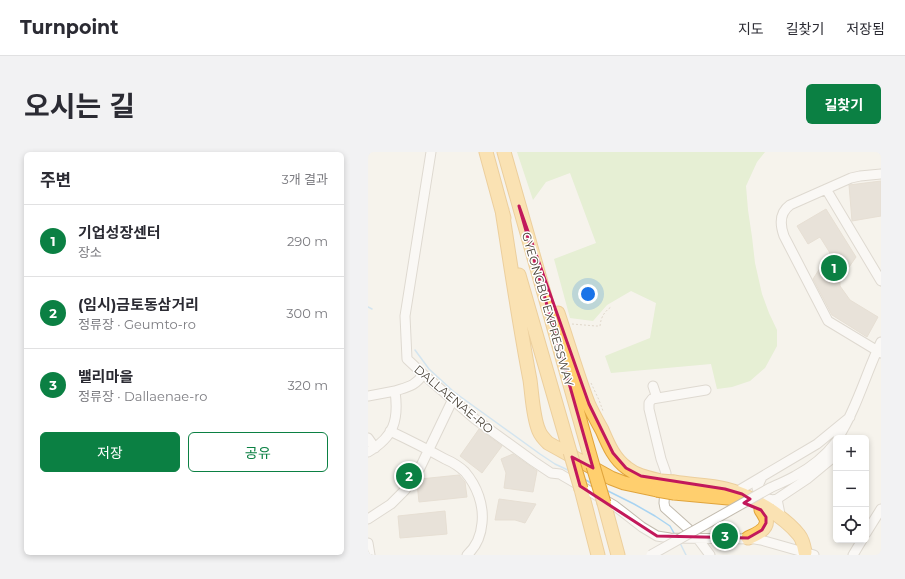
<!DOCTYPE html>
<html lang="ko">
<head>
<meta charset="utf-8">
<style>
	body { margin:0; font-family:Montserrat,"Noto Sans KR",sans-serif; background:#f2f2f3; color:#2b2b33 }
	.controls { position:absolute; right:12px; bottom:12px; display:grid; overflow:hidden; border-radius:6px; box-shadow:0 2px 6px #0003 }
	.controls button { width:36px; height:36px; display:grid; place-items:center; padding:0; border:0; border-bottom:1px solid #e1e1e2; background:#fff; color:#2b2b33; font:20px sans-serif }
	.you { position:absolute; left:220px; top:142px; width:14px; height:14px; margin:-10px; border:3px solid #fff; border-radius:50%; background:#1a73e8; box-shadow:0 0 0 6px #1a73e833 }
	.badge { display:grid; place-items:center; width:26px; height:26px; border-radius:50%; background:#0b8043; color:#fff; font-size:13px; font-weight:700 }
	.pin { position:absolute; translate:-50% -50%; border:2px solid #fff; box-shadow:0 1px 4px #0006 }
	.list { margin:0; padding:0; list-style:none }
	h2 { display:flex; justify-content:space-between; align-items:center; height:52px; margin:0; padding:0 16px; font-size:17px }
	h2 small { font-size:13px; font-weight:400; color:#7c7c81 }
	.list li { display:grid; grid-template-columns:26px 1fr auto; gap:12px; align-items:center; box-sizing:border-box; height:72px; padding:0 16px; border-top:1px solid #e1e1e2 }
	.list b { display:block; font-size:15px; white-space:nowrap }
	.list p { margin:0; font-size:13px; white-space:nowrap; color:#7c7c81 }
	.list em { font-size:13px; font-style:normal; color:#7c7c81 }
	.actions { display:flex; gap:8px; padding:12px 16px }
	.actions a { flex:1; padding:9px 0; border:1px solid #0b8043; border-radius:6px; text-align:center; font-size:14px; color:#0b8043 }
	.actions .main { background:#0b8043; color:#fff }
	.icon { flex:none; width:22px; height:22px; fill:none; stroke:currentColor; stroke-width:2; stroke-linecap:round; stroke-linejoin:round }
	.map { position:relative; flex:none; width:513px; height:403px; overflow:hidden; border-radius:6px }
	header { display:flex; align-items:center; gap:24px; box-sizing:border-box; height:56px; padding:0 20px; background:#fff; border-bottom:1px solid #e1e1e2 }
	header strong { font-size:19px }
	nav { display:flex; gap:22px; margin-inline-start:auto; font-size:14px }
	.intro { display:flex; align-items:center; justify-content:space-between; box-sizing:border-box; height:96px; padding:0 24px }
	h1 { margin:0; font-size:28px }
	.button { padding:10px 18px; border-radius:6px; background:#0b8043; color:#fff; font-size:14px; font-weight:700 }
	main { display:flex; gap:24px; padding:0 24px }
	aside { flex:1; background:#fff; border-radius:6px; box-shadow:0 2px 6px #0003 }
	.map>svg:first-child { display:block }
</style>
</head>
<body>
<header>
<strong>Turnpoint</strong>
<nav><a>지도</a><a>길찾기</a><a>저장됨</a></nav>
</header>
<div class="intro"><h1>오시는 길</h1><a class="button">길찾기</a></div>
<main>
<aside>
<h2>주변<small>3개 결과</small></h2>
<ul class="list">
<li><span class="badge">1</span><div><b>기업성장센터</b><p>장소</p></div><em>290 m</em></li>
<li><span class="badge">2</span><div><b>(임시)금토동삼거리</b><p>정류장 · Geumto-ro</p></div><em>300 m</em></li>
<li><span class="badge">3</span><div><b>밸리마을</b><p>정류장 · Dallaenae-ro</p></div><em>320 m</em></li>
</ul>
<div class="actions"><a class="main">저장</a><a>공유</a></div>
</aside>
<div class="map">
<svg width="513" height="403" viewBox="0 0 513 403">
	<rect width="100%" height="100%" fill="#f6f3ec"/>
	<path fill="#d2eab5" d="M 149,0 L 397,0 L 389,10 L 378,34 L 380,58 L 384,85 L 387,111 L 394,142 L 401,161 L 409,178 L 409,194 L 397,216 L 382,229 L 364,235 L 349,237 L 343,212 L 243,221 L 237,204 L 282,186 L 288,151 L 263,139 L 239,153 L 225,169 L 202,166 L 186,107 L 228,91 L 202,21 L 178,30 L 165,48 Z"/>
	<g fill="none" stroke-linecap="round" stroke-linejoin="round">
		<path stroke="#a9d4f2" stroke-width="1.5" d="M 0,155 L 4,157
			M 47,198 L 61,217 L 86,240 L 172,302 L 187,312 L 202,319
			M 216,327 L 223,331
			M 238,338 L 266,352 L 287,364 L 302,374 L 307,383
			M 312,391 L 318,403"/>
	</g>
	<path fill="#d8cfc1" stroke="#d3c7b4" d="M 513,29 L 513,64 L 484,69 L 481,33 Z
		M 458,57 L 488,105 L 472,128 L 472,134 L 482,148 L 510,165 L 499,185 L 464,163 L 445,127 L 462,101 L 452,85 L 440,92 L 429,74 Z
		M 111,277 L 134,294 L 114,321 L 92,304 Z
		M 145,302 L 169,319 L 165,340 L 136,336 L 138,321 L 133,307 Z
		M 91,323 L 97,330 L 99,345 L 51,350 L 49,331 L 52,327 Z
		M 131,347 L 168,352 L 157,371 L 147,368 L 127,368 Z
		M 77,359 L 79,382 L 32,386 L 30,364 Z"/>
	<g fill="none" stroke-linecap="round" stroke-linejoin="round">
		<g stroke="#c2bbae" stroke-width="11">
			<path id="minor" d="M 63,0 L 37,164 L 39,207 L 55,222 L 107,267 L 165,309 L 183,321 L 192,322 L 247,354 L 274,375 L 289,384 L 302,386 L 387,387 L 393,388 L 446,403
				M 513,22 L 492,24 L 483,26 L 422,53 C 411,61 412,73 416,84 L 460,169 L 513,201
				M 458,37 L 513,129
				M 285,234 L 289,246
				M 338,238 L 284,247 L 281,251 L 281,257 L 293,307 L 298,321 L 296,351 L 297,356 L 325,381 L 330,387 L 342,403
				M 0,244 L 27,239
				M 22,279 C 41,288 59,297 77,307 C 84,310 92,315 97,320 C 109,334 116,353 114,371 C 113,383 108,395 99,403
				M 0,286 L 7,296
				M 470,286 C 489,256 498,221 513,190
				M 0,300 C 26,285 31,268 27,239 C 39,235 48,234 55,222
				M 394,325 L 389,336 C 393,343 400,350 409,347
				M 402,336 C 410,332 419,329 427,324 C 442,316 458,303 468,290
				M 368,340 L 449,292 L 482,265
				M 0,367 L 23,352 L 37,338 L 50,320 L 85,247
				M 416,367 L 412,362 L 409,347 L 439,327 L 468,303
				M 498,381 L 513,357
				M 0,391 L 2,403
				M 485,403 L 494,388"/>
		</g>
		<g stroke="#e0a43c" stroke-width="15">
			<path id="highway" d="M 118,0 L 136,66
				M 136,0 L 225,314
				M 134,58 C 143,115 151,171 162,228 C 164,242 165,266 171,279 C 173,284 176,287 180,291 L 243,326 L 256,331 L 289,338
				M 151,123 L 202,300
				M 190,161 C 200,191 209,222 220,251 C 224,260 229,269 234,278 C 240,292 246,307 259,316 C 269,324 281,326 293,329
				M 306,330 C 323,333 341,333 358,337 C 380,342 417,365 431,383 C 435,388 436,394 437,400
				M 213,337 L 230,403
				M 306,341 L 360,346 L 373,349
				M 236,351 L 250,403
				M 380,386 C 387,383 401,377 398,367 C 397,364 395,361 393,358"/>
		</g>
		<path stroke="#c4b79f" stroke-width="1" stroke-dasharray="2 2" stroke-linecap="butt" d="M 204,172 L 228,174 L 232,174 C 233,165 236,160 243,155
			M 223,231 L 231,248 L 235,259"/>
		<use href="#minor" stroke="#fff" stroke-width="9"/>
		<use href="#highway" stroke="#ffcf6e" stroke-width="13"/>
		<g stroke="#c2bbae" stroke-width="11" stroke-linecap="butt">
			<path id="minor-bridge" d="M 283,403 L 402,336"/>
		</g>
		<g stroke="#e0a43c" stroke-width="15" stroke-linecap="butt">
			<path id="highway-bridge" d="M 202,300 L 213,337
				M 225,314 L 236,351
				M 293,329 L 306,330
				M 289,338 L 306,341"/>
		</g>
		<use href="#minor-bridge" stroke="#fff" stroke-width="9"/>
		<use href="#highway-bridge" stroke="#ffcf6e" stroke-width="13"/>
	</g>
	<path d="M0 0H513V403H0ZM 151,54 L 221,252 L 245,301 L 258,316 L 273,324 L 357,337 L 374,342 L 382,347 L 376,351 L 393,358 L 398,365 L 398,371 L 394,378 L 380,386 L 289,384 L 212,334 L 204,305 L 225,316 Z" fill="#f6f3ec" fill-opacity=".55" fill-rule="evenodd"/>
	<path fill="none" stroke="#c2185b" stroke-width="3" stroke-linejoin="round" d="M 151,54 L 221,252 L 245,301 L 258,316 L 273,324 L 357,337 L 374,342 L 382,347 L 376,351 L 393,358 L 398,365 L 398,371 L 394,378 L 380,386 L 289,384 L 212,334 L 204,305 L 225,316 Z"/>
	<g text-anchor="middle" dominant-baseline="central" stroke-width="3" stroke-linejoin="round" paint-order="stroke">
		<g font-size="12" fill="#4b4439" stroke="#fff">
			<text transform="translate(180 157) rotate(74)">GYEONGBU EXPRESSWAY</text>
			<text transform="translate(86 247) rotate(40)">DALLAENAE-RO</text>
		</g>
	</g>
</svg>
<div class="controls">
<button>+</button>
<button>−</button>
<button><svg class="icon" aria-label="locate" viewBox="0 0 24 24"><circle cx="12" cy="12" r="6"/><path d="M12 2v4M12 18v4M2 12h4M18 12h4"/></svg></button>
</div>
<div class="you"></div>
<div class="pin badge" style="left:466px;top:116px">1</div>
<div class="pin badge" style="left:41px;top:324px">2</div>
<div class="pin badge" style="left:357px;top:384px">3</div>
</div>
</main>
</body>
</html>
